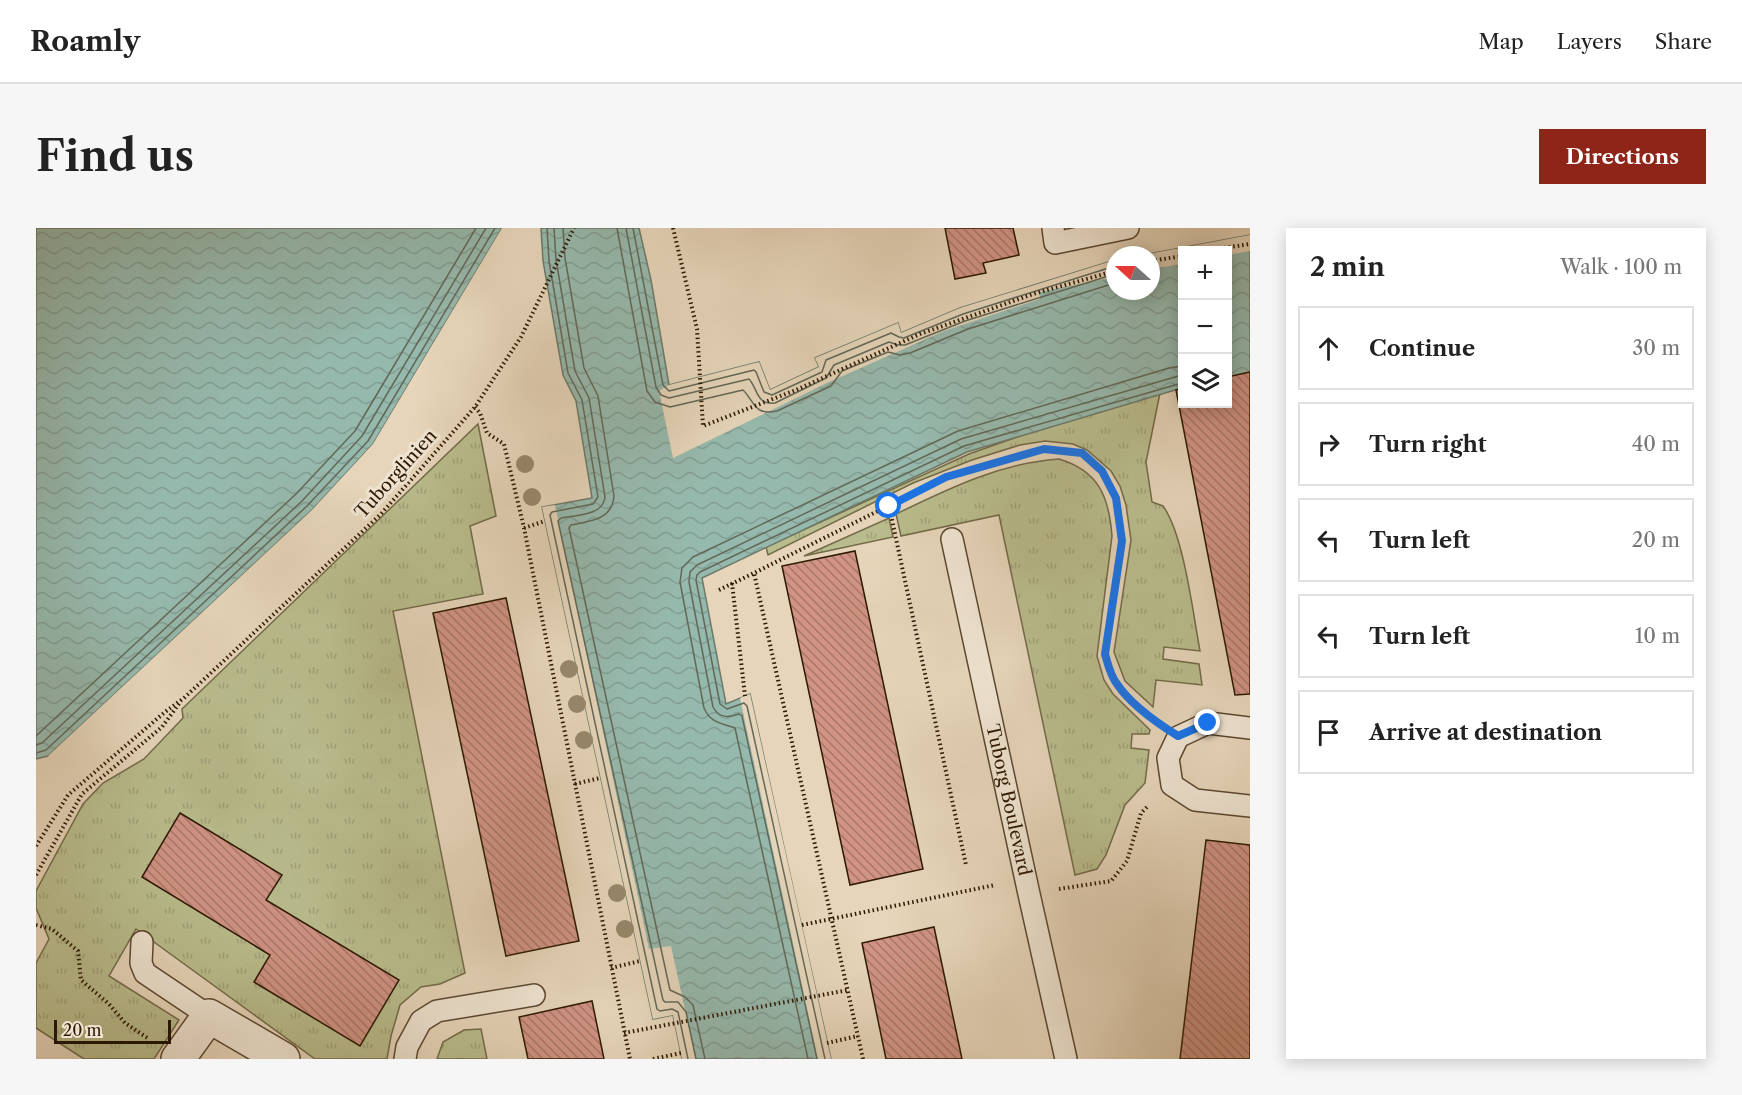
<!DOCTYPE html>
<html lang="en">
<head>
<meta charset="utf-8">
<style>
	body { margin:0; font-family:"Libre Caslon Text",serif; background:#f6f6f6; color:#222 }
	.controls { position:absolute; right:18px; top:18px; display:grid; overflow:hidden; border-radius:0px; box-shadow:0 3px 15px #0003 }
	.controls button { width:54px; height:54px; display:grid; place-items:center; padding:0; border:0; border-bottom:2px solid #e0e0e0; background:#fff; color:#222; font:30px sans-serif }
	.compass { position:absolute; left:1070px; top:18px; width:54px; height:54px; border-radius:50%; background:#fff; box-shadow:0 3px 15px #0003; rotate:291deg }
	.scale { position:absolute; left:18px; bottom:15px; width:117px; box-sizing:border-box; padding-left:6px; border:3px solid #2d1802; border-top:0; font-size:16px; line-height:21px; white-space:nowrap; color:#2d1802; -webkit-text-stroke:4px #efe4d2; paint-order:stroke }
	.stop { position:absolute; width:18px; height:18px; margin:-14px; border:4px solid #1a73e8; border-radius:50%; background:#fff }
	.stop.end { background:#1a73e8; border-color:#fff; box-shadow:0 2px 6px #0008 }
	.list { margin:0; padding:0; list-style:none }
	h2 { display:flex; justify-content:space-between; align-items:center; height:78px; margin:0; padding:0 24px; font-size:26px }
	h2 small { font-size:20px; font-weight:400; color:#767676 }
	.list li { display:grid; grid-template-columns:39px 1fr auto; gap:18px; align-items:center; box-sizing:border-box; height:84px; margin:0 12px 12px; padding:0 12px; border:2px solid #e0e0e0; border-radius:0px }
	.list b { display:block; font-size:22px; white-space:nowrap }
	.list em { font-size:20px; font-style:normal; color:#767676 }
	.icon { flex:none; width:33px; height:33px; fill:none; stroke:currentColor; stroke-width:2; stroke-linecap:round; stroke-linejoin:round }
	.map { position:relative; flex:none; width:1214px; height:831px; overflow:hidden; border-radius:0px }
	header { display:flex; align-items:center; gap:36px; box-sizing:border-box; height:84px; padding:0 30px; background:#fff; border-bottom:2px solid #e0e0e0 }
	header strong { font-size:28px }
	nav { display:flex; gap:33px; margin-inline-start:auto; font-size:21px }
	.intro { display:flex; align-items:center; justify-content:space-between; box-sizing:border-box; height:144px; padding:0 36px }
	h1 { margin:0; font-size:42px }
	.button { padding:15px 27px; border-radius:0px; background:#8f2418; color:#fff; font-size:21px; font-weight:700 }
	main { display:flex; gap:36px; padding:0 36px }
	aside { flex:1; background:#fff; border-radius:0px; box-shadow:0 3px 15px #0003 }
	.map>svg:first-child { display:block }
</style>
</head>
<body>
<header>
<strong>Roamly</strong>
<nav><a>Map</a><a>Layers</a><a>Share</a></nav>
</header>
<div class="intro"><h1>Find us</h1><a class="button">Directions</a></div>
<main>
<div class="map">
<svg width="1214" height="831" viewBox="0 0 1214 831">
	<defs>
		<pattern id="grass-tufts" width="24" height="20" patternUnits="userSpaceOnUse" patternTransform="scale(1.5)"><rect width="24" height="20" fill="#b9bc8d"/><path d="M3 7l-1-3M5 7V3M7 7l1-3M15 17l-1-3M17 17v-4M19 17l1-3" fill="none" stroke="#9fa178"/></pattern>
		<pattern id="water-waves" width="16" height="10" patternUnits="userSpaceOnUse" patternTransform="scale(1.5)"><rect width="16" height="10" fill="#96b9ad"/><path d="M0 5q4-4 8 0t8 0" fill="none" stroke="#829e93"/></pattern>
		<pattern id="building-back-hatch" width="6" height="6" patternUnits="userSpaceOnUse" patternTransform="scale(1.5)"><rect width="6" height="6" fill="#d09384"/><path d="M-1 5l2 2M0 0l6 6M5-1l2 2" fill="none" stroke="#a9776a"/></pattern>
	</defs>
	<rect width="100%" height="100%" fill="#e6d5ba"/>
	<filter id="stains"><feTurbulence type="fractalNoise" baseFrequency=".00333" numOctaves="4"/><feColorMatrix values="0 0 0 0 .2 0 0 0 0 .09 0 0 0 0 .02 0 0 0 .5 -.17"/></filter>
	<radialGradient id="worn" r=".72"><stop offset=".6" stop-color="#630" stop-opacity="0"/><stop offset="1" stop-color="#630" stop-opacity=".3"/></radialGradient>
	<path fill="url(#grass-tufts)" stroke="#736a48" stroke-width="1.5" d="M 1124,165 L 1110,234 L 1116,274 L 1127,278 C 1148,307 1157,386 1164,423 L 1128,419 L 1127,431 L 1163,436 L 1166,457 L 1120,452 L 1117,479 L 1089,453 L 1078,424 L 1095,312 L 1090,277 L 1084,258 L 1075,243 L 1051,222 L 1037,216 L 1009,213 L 984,217 L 936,232 L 877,255 L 732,327 L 730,319 L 933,226 L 998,203 Z
		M 442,196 L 460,288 L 434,298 L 447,366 L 357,383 L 429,745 L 404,756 L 385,759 L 364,777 L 355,808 L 351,831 L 279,831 L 100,701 L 73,748 L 143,792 L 118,831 L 48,831 L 0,800 L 0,735 L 13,711 L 0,680 L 0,663 L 47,576 L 67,555 L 108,531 L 147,490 L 146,481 Z
		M 1023,231 C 1063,243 1073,269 1076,308 L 1061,428 L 1068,452 L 1077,466 L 1114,502 L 1113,506 L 1096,506 L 1095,520 L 1113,522 L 1109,555 L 1089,577 L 1070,627 L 1061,641 L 1039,647 L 963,287 L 865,308 L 860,286 C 912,261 964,235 1023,231 Z
		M 853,290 L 857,309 L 768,328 Z
		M 445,801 L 451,831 L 401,831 L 407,814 L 428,802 Z"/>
	<path fill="url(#water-waves)" stroke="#6c7969" stroke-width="1.5" d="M 0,0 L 466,0 L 337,216 L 276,282 L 12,528 L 0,531 Z
		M 505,0 L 603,0 L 615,52 L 633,157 L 723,134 L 734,162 L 783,139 L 779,130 L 862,95 L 865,105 L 924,80 L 1079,32 L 1079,63 L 1115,63 L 1115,27 L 1107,27 L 1214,7 L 1214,144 L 1192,149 L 1192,22 L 1146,22 L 1146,160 L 931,224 L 666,350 L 690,476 L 714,466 L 795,831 L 646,831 L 637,787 L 617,791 L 506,279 L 556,270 L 540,173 L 527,147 L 507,33 Z"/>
	<path fill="#e6d5ba" d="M 466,0 L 469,0 L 468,2 L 340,218 L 278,284 L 15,529 L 12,528 L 276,282 L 337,216 Z
		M 1214,7 L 1214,23 L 1192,27 L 1192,22 L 1146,22 L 1146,36 L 1115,41 L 1115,27 L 1107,27 Z
		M 1079,32 L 1079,49 L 1003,64 L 1004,71 L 908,103 L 791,155 L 637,230 L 623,163 L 633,157 L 723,134 L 734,162 L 783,139 L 779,130 L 862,95 L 865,105 L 924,80 Z
		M 519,277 L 613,721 L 635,718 L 660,831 L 646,831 L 637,787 L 617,791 L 509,293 L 506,279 Z
		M 714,466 L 761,676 L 795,831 L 782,831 L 704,470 Z"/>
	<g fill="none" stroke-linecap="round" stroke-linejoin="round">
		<path stroke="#626858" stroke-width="1.5" d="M 511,0 L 513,33 L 532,145 L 546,172 L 562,269 L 557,276 L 516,284 L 514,287 L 621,781 L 624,783 L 636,781 L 642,784 L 652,831
			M 518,0 L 520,32 L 539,143 L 553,170 L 569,269 C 567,288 540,287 525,290 L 522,293 L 627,772 L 629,774 L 642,774 L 650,784 L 660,831
			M 527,0 L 529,30 L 548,140 L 562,168 L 578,268 C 576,292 555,293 535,297 L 533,300 L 634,762 L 649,769 L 657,777 L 669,831
			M 581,0 L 611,163 L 619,174 L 634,179 L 707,162 C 719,174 718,188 741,183 L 795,158 L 806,143 L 852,124 L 864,127 L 874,125 L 932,101 L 1079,55
			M 590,0 L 620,159 L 625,167 L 633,170 L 713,151 C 722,161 720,177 739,175 L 790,150 L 798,137 L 853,114 L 862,117 L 869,117 L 929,93 L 1079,46
			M 597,0 L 627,157 L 633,163 L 718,142 L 720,144 L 728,164 L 736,167 L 786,144 L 790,132 L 855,105 L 863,109 L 868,110 L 927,86 L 1079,38
			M 0,508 L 260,266 L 319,203 L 440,0
			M 0,517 L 6,515 L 266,273 L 326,208 L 450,0
			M 0,525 L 10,522 L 271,278 L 332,213 L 459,0
			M 772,831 L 699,500 C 686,495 675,496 668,480 L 644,354 L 646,340 L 657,329 L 922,203 L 1133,140 L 1146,138
			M 781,831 L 706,488 L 703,486 C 692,490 683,490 677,479 L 653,354 L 654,344 L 661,337 L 925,211 L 1146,147
			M 789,831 L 711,478 L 708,475 L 691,481 L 684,476 L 660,352 L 661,347 L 664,344 L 928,218 L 1146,155"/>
	</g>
	<path fill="url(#building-back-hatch)" stroke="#2d1802" stroke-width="1.5" d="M 909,0 L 977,0 L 983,27 L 947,35 L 950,45 L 919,51 Z
		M 1214,144 L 1214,466 L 1199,467 L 1140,162 L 1146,160 L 1146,176 L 1191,176 L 1191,149 Z
		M 819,323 L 887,641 L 814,657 L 746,338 Z
		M 470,370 L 543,713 L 470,728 L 397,385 Z
		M 144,585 L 246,647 L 230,672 L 363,752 L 324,818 L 218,754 L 234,727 L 106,649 Z
		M 1170,612 L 1214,617 L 1214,831 L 1144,831 Z
		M 898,699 L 926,831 L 850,831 L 826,715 Z
		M 556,773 L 568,831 L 492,831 L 483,789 Z"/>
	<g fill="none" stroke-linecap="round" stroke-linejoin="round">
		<g stroke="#5b4730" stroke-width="24">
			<g id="service">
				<path d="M 1017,0 L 1019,15 L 1092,0"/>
				<path id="s1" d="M 916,311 L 993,666 L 1030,831"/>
				<path d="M 1214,500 L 1172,495 L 1142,509 L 1132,530 L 1136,557 L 1159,572 L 1214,578"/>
				<path d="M 106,714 L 105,735 L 109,745 L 173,788"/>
				<path d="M 369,831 L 371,819 L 385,793 L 401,783 L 498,767"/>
			</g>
		</g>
		<g stroke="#5b4730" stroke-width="36">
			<path id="minor" d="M 142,831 L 173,788 L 247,831"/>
		</g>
		<path stroke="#2d1802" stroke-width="4" stroke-dasharray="1.5 3" stroke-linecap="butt" d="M 637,0 L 661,101 L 667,198 L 760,162 L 884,106 L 997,66 L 1079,43
			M 1175,22 L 1214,16
			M 1115,33 L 1146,28
			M 439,179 L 444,185 L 451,205 L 468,216 L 488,300 L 594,831
			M 853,278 L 930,637
			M 488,300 L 509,293
			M 696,355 L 709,468
			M 683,362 L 718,345
			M 539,556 L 564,550
			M 0,618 L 32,567 L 129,484 L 148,470 L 345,286 L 439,179 L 485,109 L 538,0
			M 0,647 L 46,566 L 126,499 L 145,473
			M 1023,661 L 1075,653 L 1091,633 L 1105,585 L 1113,577
			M 0,697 L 16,701 L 42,723 L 45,752 L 73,776 L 89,795 L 113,811
			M 766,697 L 959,657
			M 575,740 L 604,733
			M 588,805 L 812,762
			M 791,815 L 822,808
			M 617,831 L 645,825
			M 827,831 L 718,345 L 910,249 L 1008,221 L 1046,225 L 1066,243 L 1080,270 L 1086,313 L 1069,426 C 1078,458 1093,470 1117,492"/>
		<use href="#service" stroke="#efe4d2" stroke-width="21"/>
		<use href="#minor" stroke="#efe4d2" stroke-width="33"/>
	</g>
	<g fill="#97886c">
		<circle cx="489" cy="236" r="9"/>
		<circle cx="496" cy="269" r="9"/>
		<circle cx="533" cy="441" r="9"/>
		<circle cx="541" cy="476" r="9"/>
		<circle cx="548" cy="512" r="9"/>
		<circle cx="581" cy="665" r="9"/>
		<circle cx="589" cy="701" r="9"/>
	</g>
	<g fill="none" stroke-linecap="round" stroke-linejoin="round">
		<path stroke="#1a73e8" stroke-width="8" d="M 853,278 L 910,249 L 1008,221 L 1046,225 L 1066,243 L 1080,270 L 1086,313 L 1069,426 C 1072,436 1074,447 1081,456 C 1095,477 1121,495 1142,508 L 1172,495"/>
	</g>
	<g text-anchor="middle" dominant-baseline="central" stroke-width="6" stroke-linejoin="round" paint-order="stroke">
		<g font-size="18" fill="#2d1802" stroke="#efe4d2">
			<text transform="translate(360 246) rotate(-48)">Tuborglinien</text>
			<text stroke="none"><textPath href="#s1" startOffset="267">Tuborg Boulevard</textPath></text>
		</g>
	</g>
	<rect width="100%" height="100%" filter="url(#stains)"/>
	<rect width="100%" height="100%" fill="url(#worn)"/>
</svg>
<div class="controls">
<button>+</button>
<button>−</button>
<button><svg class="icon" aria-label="layers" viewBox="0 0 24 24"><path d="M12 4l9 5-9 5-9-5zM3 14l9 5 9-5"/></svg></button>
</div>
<svg class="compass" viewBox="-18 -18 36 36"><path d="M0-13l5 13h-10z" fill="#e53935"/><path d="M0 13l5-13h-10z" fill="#767676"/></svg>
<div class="scale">20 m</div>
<div class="stop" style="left:853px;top:278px"></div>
<div class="stop end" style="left:1172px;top:495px"></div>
</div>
<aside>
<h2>2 min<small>Walk · 100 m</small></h2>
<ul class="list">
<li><svg class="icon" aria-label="ahead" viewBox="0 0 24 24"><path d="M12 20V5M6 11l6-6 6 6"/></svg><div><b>Continue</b></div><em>30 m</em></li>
<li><svg class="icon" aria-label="right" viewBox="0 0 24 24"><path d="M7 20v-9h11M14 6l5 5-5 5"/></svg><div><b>Turn right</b></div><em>40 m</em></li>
<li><svg class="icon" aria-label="left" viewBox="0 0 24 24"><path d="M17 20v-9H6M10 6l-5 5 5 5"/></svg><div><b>Turn left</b></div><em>20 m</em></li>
<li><svg class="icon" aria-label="left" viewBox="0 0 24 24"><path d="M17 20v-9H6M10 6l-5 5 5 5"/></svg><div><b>Turn left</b></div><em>10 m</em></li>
<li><svg class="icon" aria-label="arrive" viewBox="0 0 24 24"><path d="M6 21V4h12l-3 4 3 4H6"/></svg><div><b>Arrive at destination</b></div></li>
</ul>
</aside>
</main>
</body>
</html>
